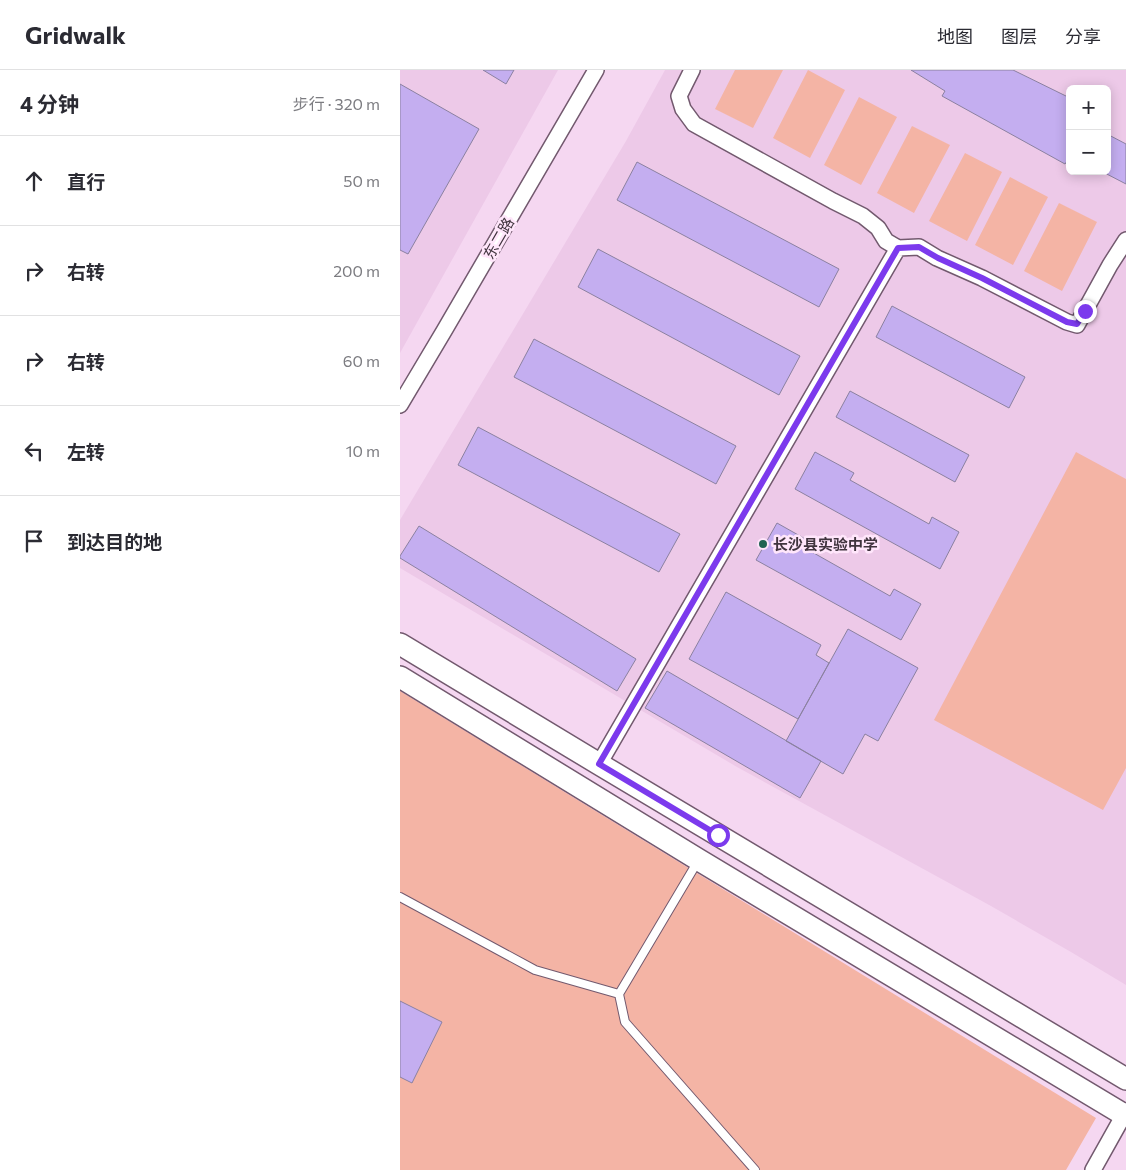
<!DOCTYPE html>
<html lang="zh">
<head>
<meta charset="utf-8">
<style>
	body { margin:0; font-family:Commissioner,"Noto Sans SC",sans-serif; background:#f7f7f7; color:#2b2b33 }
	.controls { position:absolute; right:15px; top:15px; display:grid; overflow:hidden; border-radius:8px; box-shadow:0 2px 12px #0003 }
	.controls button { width:45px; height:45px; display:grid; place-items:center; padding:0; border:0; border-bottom:1px solid #e1e1e2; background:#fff; color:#2b2b33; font:25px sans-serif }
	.stop { position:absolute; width:15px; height:15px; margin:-11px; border:4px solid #7c3aed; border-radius:50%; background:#fff }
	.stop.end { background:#7c3aed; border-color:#fff; box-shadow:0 1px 5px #0008 }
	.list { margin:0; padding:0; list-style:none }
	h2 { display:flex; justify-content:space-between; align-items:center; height:65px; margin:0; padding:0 20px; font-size:21px }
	h2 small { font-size:16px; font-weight:400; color:#7c7c81 }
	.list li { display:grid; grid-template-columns:32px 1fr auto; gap:15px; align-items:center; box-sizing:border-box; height:90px; padding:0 20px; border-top:1px solid #e1e1e2 }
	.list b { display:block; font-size:19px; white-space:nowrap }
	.list em { font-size:16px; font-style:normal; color:#7c7c81 }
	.icon { flex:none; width:28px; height:28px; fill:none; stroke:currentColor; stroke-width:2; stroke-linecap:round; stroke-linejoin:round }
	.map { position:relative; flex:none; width:726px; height:1100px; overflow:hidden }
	header { display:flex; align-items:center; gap:30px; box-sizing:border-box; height:70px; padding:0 25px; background:#fff; border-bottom:1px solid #e1e1e2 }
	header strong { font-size:24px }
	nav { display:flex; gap:28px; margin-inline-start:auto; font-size:18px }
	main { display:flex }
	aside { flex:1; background:#fff }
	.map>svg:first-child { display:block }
</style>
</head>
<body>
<header>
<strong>Gridwalk</strong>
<nav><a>地图</a><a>图层</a><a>分享</a></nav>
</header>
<main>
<aside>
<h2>4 分钟<small>步行 · 320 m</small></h2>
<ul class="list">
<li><svg class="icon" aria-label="ahead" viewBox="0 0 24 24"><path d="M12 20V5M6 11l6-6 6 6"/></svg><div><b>直行</b></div><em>50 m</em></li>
<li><svg class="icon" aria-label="right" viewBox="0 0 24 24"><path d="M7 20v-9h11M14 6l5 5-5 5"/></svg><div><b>右转</b></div><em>200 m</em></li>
<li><svg class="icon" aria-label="right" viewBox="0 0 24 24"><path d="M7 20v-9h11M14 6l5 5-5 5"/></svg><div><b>右转</b></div><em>60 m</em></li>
<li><svg class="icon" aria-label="left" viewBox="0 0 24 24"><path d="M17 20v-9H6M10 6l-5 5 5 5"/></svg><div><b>左转</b></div><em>10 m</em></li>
<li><svg class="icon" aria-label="arrive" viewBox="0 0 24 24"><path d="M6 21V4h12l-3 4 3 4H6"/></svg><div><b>到达目的地</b></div></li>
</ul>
</aside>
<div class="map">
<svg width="726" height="1100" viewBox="0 0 726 1100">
	<rect width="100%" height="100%" fill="#f5d7f1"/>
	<path fill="#edc9e8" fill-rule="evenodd" d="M 0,0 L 158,0 L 0,283 Z
		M 265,0 L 726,0 L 726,915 L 671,882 L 591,836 L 337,697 L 0,498 L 0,450 L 226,71 ZM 670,19 L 707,19 L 707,101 L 670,101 Z"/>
	<path fill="#f4b4a5" d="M 335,0 L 383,0 L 353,58 L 315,39 Z
		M 408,0 L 445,20 L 410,88 L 373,68 Z
		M 459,27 L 497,47 L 461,115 L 424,95 Z
		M 512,56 L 550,75 L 514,143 L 477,123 Z
		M 565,83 L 602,102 L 567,171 L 529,151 Z
		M 610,107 L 648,127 L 613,195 L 575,175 Z
		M 659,133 L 697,152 L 662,221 L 624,201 Z
		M 676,382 L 726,409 L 726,698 L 703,740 L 534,650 Z
		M 0,621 L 696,1048 L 666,1100 L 0,1100 Z"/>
	<path fill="#c4aef0" stroke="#8b81a0" d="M 83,0 L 114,0 L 106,14 Z
		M 511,0 L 613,0 L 670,28 L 670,87 L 665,94 L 542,26 L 545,21 Z
		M 0,14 L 79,59 L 8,184 L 0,180 Z
		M 707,64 L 726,74 L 726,114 L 701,101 L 707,101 Z
		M 237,92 L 439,199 L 419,237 L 217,130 Z
		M 198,179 L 400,286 L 379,325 L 178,217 Z
		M 492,236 L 625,307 L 609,338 L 476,267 Z
		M 134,269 L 336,376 L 316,414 L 114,307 Z
		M 450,321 L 569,385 L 555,412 L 436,347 Z
		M 78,357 L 280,464 L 259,502 L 58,395 Z
		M 415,382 L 454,403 L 450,410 L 529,454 L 532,447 L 559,462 L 540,499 L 395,419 Z
		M 377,453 L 416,475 L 412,482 L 490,526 L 494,519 L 521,534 L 501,570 L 356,490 Z
		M 19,456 L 236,589 L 217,621 L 0,488 L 0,486 Z
		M 326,522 L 421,575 L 416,585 L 429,593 L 398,649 L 289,589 Z
		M 448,559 L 518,598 L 478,671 L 465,664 L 443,704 L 386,671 Z
		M 267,601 L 421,691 L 400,728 L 245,638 Z
		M 0,931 L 42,952 L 12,1013 L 0,1007 Z"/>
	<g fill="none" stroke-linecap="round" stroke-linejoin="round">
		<g stroke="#72596e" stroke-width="10">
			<path id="lane" d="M 298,791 L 219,924 L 225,952 L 355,1100
				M 0,827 L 135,900 L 219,924"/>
		</g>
		<g stroke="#72596e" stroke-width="18">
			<path id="street" d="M 292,0 L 279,26 L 283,39 L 294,54 L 433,131 L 463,146 L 478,158 L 486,171 L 498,178 L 519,177 L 537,188 L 582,208 L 667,252 L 677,255 L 710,195 L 726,170
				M 0,335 L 44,261 L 196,0
				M 199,694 L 498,178
				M 693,1100 L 726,1041"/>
		</g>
		<g stroke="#72596e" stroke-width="24">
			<path id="secondary" d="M 0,574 L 199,694 L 726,1009
				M 0,607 L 299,790 L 726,1046"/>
		</g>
		<use href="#lane" stroke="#fff" stroke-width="8"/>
		<use href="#street" stroke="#fff" stroke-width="15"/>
		<use href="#secondary" stroke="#fff" stroke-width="21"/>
	</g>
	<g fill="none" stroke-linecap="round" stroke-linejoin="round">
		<path stroke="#7c3aed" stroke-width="6" d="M 318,765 L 199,694 L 498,178 L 519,177 L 538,188 L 582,208 L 667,252 L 677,254 L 685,241"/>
	</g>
	<circle fill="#216353" stroke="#ffe6fb" stroke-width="2" cx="363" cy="474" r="5"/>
	<g text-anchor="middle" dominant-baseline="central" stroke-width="5" stroke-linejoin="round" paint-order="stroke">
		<g font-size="15" fill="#40343e" stroke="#ffe6fb">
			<text transform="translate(98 168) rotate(-60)">东二路</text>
		</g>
		<g font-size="15" font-weight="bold" fill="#40343e" stroke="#ffe6fb" text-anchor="start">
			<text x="373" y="474">长沙县实验中学</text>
		</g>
	</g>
</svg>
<div class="controls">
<button>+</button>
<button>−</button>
</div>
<div class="stop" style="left:318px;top:765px"></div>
<div class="stop end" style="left:685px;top:241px"></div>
</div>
</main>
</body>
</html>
